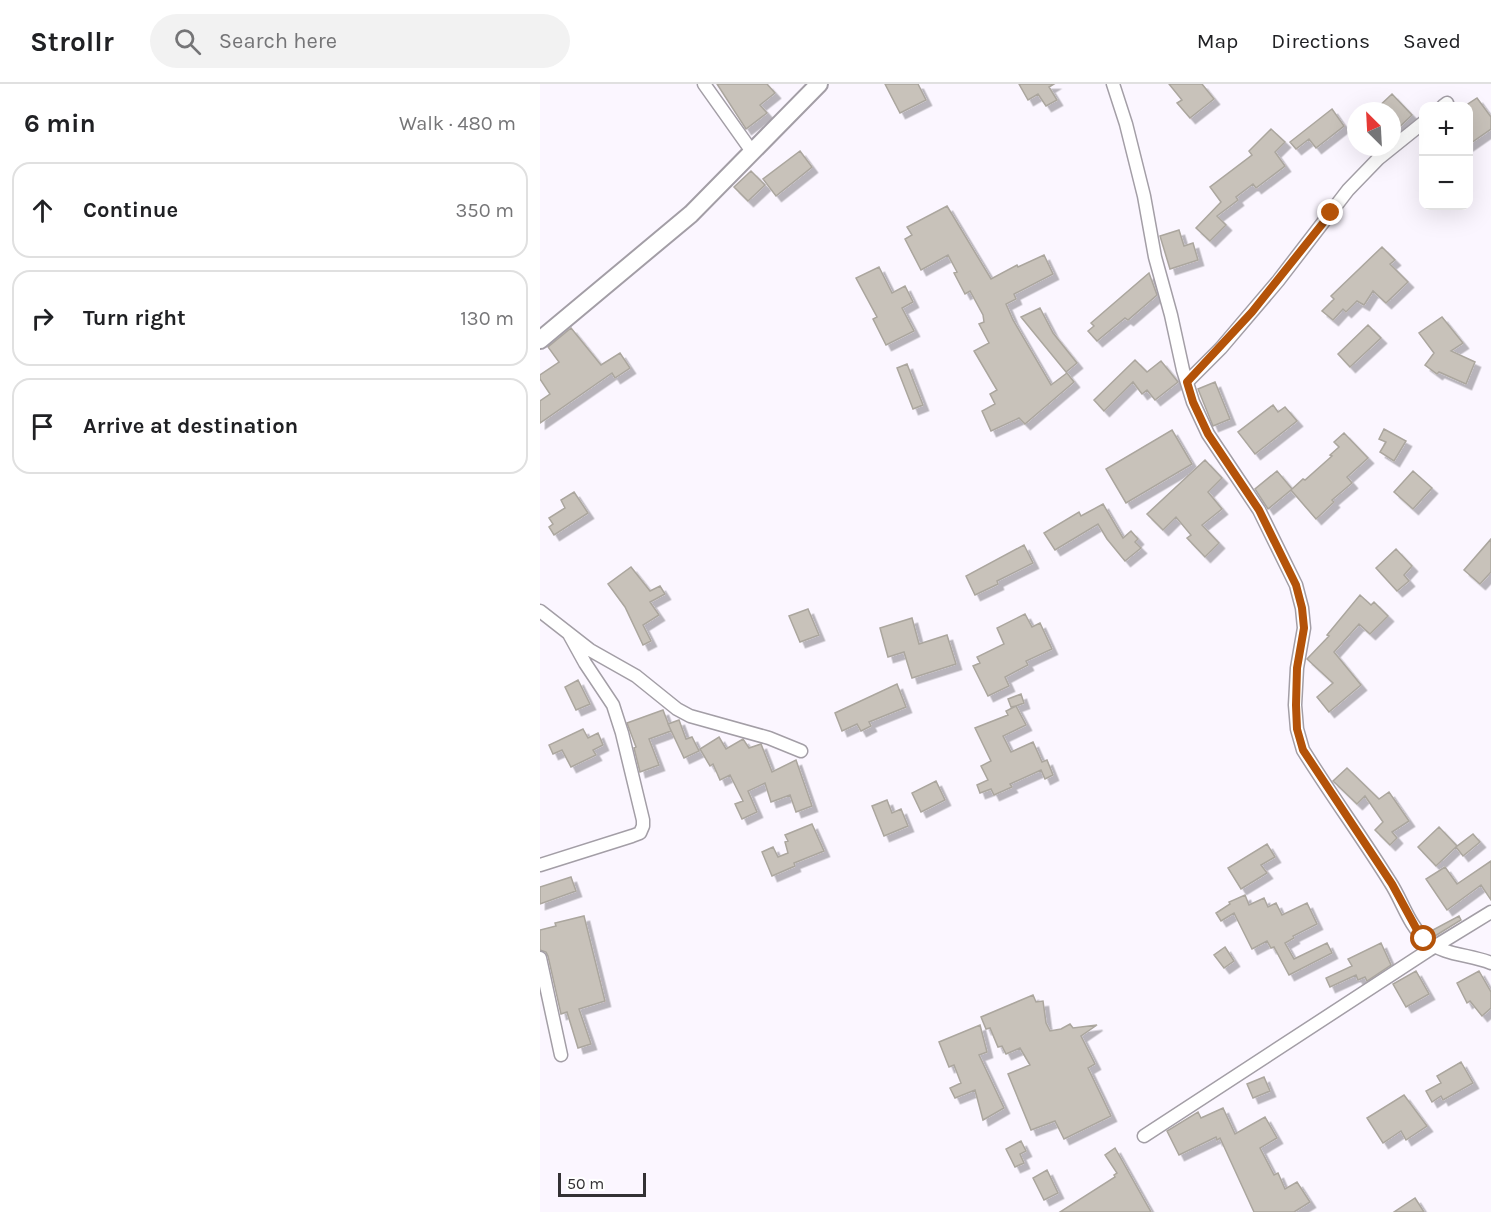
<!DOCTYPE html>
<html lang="en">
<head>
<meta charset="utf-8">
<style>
	body { margin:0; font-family:Karla,sans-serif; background:#f2f2f2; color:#202124 }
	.controls { position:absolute; right:18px; top:18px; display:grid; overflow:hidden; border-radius:12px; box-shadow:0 6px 24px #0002 }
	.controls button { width:54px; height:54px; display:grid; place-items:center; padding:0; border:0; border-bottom:2px solid #e0e0e0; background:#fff; color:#202124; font:30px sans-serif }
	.compass { position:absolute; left:807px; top:18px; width:54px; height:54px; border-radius:50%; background:#fff; box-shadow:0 6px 24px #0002; rotate:336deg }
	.scale { position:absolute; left:18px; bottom:15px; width:88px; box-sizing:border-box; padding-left:6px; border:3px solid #333134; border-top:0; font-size:16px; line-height:21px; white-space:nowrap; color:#333134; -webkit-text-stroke:4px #fff; paint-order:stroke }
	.stop { position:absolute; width:18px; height:18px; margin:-14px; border:4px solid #b45309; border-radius:50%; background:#fff }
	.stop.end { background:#b45309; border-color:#fff; box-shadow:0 2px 6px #0008 }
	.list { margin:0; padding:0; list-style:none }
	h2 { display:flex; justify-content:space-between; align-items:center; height:78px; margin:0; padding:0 24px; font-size:26px }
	h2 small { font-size:20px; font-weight:400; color:#757577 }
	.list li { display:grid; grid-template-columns:39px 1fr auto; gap:18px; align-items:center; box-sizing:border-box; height:96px; margin:0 12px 12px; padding:0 12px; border:2px solid #e0e0e0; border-radius:18px }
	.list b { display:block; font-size:22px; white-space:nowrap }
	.list em { font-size:20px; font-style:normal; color:#757577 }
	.icon { flex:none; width:33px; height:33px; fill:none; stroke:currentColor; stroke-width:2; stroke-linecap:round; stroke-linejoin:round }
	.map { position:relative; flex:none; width:951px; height:1128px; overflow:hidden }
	header { display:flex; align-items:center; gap:36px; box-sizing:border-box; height:84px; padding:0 30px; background:#fff; border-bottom:2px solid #e0e0e0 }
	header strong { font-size:28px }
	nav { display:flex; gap:33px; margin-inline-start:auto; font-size:21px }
	.search { width:420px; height:54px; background:#f2f2f2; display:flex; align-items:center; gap:15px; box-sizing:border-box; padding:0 21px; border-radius:33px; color:#757577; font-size:22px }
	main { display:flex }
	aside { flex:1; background:#fff }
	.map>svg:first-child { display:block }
</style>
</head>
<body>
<header>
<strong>Strollr</strong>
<div class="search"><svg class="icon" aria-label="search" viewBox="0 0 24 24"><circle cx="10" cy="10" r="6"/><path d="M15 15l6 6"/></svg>Search here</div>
<nav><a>Map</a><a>Directions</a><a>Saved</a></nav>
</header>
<main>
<aside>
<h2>6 min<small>Walk · 480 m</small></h2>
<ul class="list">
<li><svg class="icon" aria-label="ahead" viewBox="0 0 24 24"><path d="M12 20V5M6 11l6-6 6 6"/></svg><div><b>Continue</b></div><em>350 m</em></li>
<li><svg class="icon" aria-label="right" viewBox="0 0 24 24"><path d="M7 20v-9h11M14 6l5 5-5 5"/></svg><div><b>Turn right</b></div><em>130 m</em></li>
<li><svg class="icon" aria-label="arrive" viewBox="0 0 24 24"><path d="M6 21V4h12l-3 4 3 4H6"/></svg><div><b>Arrive at destination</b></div></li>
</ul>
</aside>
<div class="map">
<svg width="951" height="1128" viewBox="0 0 951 1128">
	<defs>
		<filter id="shadow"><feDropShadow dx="5.5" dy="5.5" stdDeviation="0" flood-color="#0004"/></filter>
	</defs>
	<rect width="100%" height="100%" fill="#fbf6ff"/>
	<path fill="#c8c2ba" stroke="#aba69e" stroke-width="1.5" filter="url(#shadow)" d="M 177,0 L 227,0 L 235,9 L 220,21 L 227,29 L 206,45 Z
		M 345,0 L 378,0 L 386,16 L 360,29 Z
		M 479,0 L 514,0 L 509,3 L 517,16 L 506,22 L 498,10 L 488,16 Z
		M 629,0 L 662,0 L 674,15 L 650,34 L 637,19 L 642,16 Z
		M 852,10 L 872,31 L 852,50 L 852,27 L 834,27 Z
		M 937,14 L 951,33 L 951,45 L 928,61 L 928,20 Z
		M 792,25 L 804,42 L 776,64 L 769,55 L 756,65 L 750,58 Z
		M 731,45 L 745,58 L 735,68 L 745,82 L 716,104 L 713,100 L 696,113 L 698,116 L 677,132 L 686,141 L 670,157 L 656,144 L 681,118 L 670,103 L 712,71 L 709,67 Z
		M 260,67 L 272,83 L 236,112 L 223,95 Z
		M 211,87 L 225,101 L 208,117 L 194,103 Z
		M 407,122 L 451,195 L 477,181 L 478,183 L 504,171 L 513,190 L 474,210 L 476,215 L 466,220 L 473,236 L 511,301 L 527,289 L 534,298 L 485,340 L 479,334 L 451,347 L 442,327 L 455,320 L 450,310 L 457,306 L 434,267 L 449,259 L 439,240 L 444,238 L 443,231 L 430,207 L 425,210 L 414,189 L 417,188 L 408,171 L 381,186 L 365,155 L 372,151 L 367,143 Z
		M 639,146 L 644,162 L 653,159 L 658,176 L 630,185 L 620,152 Z
		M 842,163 L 855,176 L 850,180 L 868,198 L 846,219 L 833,207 L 824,221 L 817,217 L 806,228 L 803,225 L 793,236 L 782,227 L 794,215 L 791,212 Z
		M 339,183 L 352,209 L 365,202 L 373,218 L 362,224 L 374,247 L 346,261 L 333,235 L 337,233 L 316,194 Z
		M 609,189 L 617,211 L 588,236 L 585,234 L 557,257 L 548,247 L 554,242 L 551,239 Z
		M 500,224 L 513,249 L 537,279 L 526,288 L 481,233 Z
		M 902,233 L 923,259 L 911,267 L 935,278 L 926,300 L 899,288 L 897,290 L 885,281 L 894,269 L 879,249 Z
		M 828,241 L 841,254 L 810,283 L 798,270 Z
		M 31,244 L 61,281 L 80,269 L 90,284 L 75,294 L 72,289 L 0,339 L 0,317 L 10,310 L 0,295 L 0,291 L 19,278 L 8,263 Z
		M 595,276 L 607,288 L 621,277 L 638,298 L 615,316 L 607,306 L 602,310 L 593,298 L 564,327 L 554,316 Z
		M 367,280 L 383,321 L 373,325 L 357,284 Z
		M 675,298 L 690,335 L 673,342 L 658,305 Z
		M 733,321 L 738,328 L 745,323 L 757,337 L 715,370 L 698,348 Z
		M 844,345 L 866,357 L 854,377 L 840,368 L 846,358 L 839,355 Z
		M 632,346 L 652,380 L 586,419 L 566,385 Z
		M 804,349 L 828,374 L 807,393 L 812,399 L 792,416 L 794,418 L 776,435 L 751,406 L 728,425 L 715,405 L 737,387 L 752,405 L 763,395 L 765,396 L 792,372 L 790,371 L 799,363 L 794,358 Z
		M 665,376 L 682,394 L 668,408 L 682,425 L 662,441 L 679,459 L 665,473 L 647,454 L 651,451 L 636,433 L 623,446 L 607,430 Z
		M 873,387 L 892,404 L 873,425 L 854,408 Z
		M 34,408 L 48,429 L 14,451 L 9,443 L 13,440 L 9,434 L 25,424 L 21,416 Z
		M 563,420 L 583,454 L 591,447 L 598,455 L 595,458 L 601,464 L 585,477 L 567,455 L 558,440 L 515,466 L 504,449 L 539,428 L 541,432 Z
		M 951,455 L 951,488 L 940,500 L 924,486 Z
		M 484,461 L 493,479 L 457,497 L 458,500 L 435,511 L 426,492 Z
		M 856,465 L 872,482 L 864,491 L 869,497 L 857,507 L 836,484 Z
		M 91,483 L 110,507 L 120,502 L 125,510 L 110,518 L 119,531 L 103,541 L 111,557 L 103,561 L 85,523 L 68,500 Z
		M 820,511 L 831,521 L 834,518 L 848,532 L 830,550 L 819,540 L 794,568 L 821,601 L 789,628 L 777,613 L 793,599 L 767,575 L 789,552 L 787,551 Z
		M 268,525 L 279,551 L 260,558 L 249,532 Z
		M 485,530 L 492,543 L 500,539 L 512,565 L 486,577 L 488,581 L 465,593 L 469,602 L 448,612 L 433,582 L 440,579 L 437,573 L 464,560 L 457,544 Z
		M 372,534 L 379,560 L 407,551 L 416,580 L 372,594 L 364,568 L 348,573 L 340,544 Z
		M 38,596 L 50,620 L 36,626 L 25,603 Z
		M 357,600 L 366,623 L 329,638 L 331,642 L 321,647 L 317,640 L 302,647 L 295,629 Z
		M 481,610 L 484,619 L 476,622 L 486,641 L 463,652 L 471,668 L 493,658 L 502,678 L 507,676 L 513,691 L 505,695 L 501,686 L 470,700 L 472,703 L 454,711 L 451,705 L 440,709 L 437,701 L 448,696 L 441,682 L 451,677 L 435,644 L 468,631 L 466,627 L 476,622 L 471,623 L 468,615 Z
		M 123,626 L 131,647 L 109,655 L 119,681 L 100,688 L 94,664 L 96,663 L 87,639 Z
		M 139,636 L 146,655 L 152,653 L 159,667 L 144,674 L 128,640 Z
		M 43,645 L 48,654 L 58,649 L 63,661 L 53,666 L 56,671 L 31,683 L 22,666 L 13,670 L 9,661 Z
		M 179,653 L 186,665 L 203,655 L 209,664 L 221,660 L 232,688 L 256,676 L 272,722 L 256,728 L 250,711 L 231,718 L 225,699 L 208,707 L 217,728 L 202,735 L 195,720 L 203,717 L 190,691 L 180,696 L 173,680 L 170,682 L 160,665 Z
		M 807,684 L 839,715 L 849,708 L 869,737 L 852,748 L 857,754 L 850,761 L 835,746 L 843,738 L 825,712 L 817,720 L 793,697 Z
		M 396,697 L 405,716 L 381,728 L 372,709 Z
		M 347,716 L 352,729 L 361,725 L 368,742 L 344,752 L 332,722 Z
		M 272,740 L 284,767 L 254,779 L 255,782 L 232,792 L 222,768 L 233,763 L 238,773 L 248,769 L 245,758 L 248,757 L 245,751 Z
		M 899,743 L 917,762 L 896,782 L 878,763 Z
		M 933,750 L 940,758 L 923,772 L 916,763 Z
		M 727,760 L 735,773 L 721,781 L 727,789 L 701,805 L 688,784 Z
		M 951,777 L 951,816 L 941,801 L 907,826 L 886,795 L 905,783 L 917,800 Z
		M 31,793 L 36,807 L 0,820 L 0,803 Z
		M 705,811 L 709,821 L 724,814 L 728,823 L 736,819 L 742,831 L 767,819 L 777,840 L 753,852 L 754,854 L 745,859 L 754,875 L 787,859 L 792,869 L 749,891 L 734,863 L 731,864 L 727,857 L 712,865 L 694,829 L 681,837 L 676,829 L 690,820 L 689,818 Z
		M 44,832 L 65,917 L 39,925 L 51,960 L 38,964 L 27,928 L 21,930 L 8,872 L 6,868 L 0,866 L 0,846 L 16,842 L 15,839 Z
		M 919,832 L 921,836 L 895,852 L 889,848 Z
		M 841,859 L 851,881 L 827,897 L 825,893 L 818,896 L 816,891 L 790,903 L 786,894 L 812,882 L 808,875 Z
		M 685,863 L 694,877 L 684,884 L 674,871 Z
		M 876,887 L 889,910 L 866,923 L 853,900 Z
		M 939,887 L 951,908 L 951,924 L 942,932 L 930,917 L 927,919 L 917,899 Z
		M 493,911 L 496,918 L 503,917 L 506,939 L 510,947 L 521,945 L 530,940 L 533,944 L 557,941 L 541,952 L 555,980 L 548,984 L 571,1032 L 524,1055 L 515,1037 L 491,1046 L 468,990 L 490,981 L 480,964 L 466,970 L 462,962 L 458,963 L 450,944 L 446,945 L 441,933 Z
		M 440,941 L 447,968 L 439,971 L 464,1024 L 443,1036 L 435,1006 L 415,1014 L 410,1004 L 421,999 L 414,981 L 409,983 L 399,958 Z
		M 921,978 L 933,999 L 903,1016 L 901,1012 L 892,1018 L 886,1007 L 901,999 L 897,992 Z
		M 724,993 L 730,1007 L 713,1014 L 707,1000 Z
		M 864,1011 L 887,1042 L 866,1056 L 861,1047 L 843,1059 L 827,1034 Z
		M 683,1024 L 695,1050 L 725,1033 L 737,1054 L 720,1064 L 734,1091 L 738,1089 L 745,1105 L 757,1098 L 770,1118 L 754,1128 L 714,1128 L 680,1054 L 677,1056 L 676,1053 L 639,1071 L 627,1047 L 658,1028 L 661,1034 Z
		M 481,1057 L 486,1067 L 480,1070 L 484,1079 L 475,1083 L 466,1065 Z
		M 575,1064 L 611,1128 L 520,1128 L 575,1093 L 574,1091 L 577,1089 L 565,1071 Z
		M 507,1086 L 518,1109 L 504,1116 L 493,1094 Z
		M 875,1114 L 884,1128 L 854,1128 Z"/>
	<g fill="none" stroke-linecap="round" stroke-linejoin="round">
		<g stroke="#a39ea6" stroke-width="15">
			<path id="minor" d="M 164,0 L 213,69
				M 573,0 L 586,40 L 604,112 L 615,173 L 631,231 L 643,286 L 653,318 L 668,350 L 719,426 L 756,501 L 762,524 L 764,544 L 757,584 L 755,621 L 757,645 L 763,666 C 791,711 822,753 850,798 C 862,816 869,842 886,856 C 905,872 929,870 951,879
				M 903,22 L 907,19
				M 647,298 L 681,264 L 738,197 L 808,106 L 838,75 L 884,38
				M 0,527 L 50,566 L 96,592 L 137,625 L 150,632 L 229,654 L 261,667
				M 0,781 L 92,752 L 100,749 L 103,742 L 103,736 L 82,649 L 73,621 L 45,579 L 29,550
				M 0,874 L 21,971
				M 604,1052 L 889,866 L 951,828"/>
		</g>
		<g stroke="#a39ea6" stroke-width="20">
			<path id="secondary" d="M 0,256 L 151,130 L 279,0"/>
		</g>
		<use href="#minor" stroke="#fff" stroke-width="12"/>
		<use href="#secondary" stroke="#fff" stroke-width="16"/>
	</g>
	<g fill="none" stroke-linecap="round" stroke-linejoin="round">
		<path stroke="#b45309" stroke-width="8" d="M 791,129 L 712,228 L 647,298 L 653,318 L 668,350 L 719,426 L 756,501 L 762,524 L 764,544 L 757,584 L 756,621 L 757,645 L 763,666 L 852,800 L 876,844 L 884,855"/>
	</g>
</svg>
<div class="controls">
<button>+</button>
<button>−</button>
</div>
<svg class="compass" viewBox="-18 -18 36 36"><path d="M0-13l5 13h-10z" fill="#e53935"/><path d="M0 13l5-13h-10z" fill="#757577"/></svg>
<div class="scale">50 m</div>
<div class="stop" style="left:884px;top:855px"></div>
<div class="stop end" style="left:791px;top:129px"></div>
</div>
</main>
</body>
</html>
